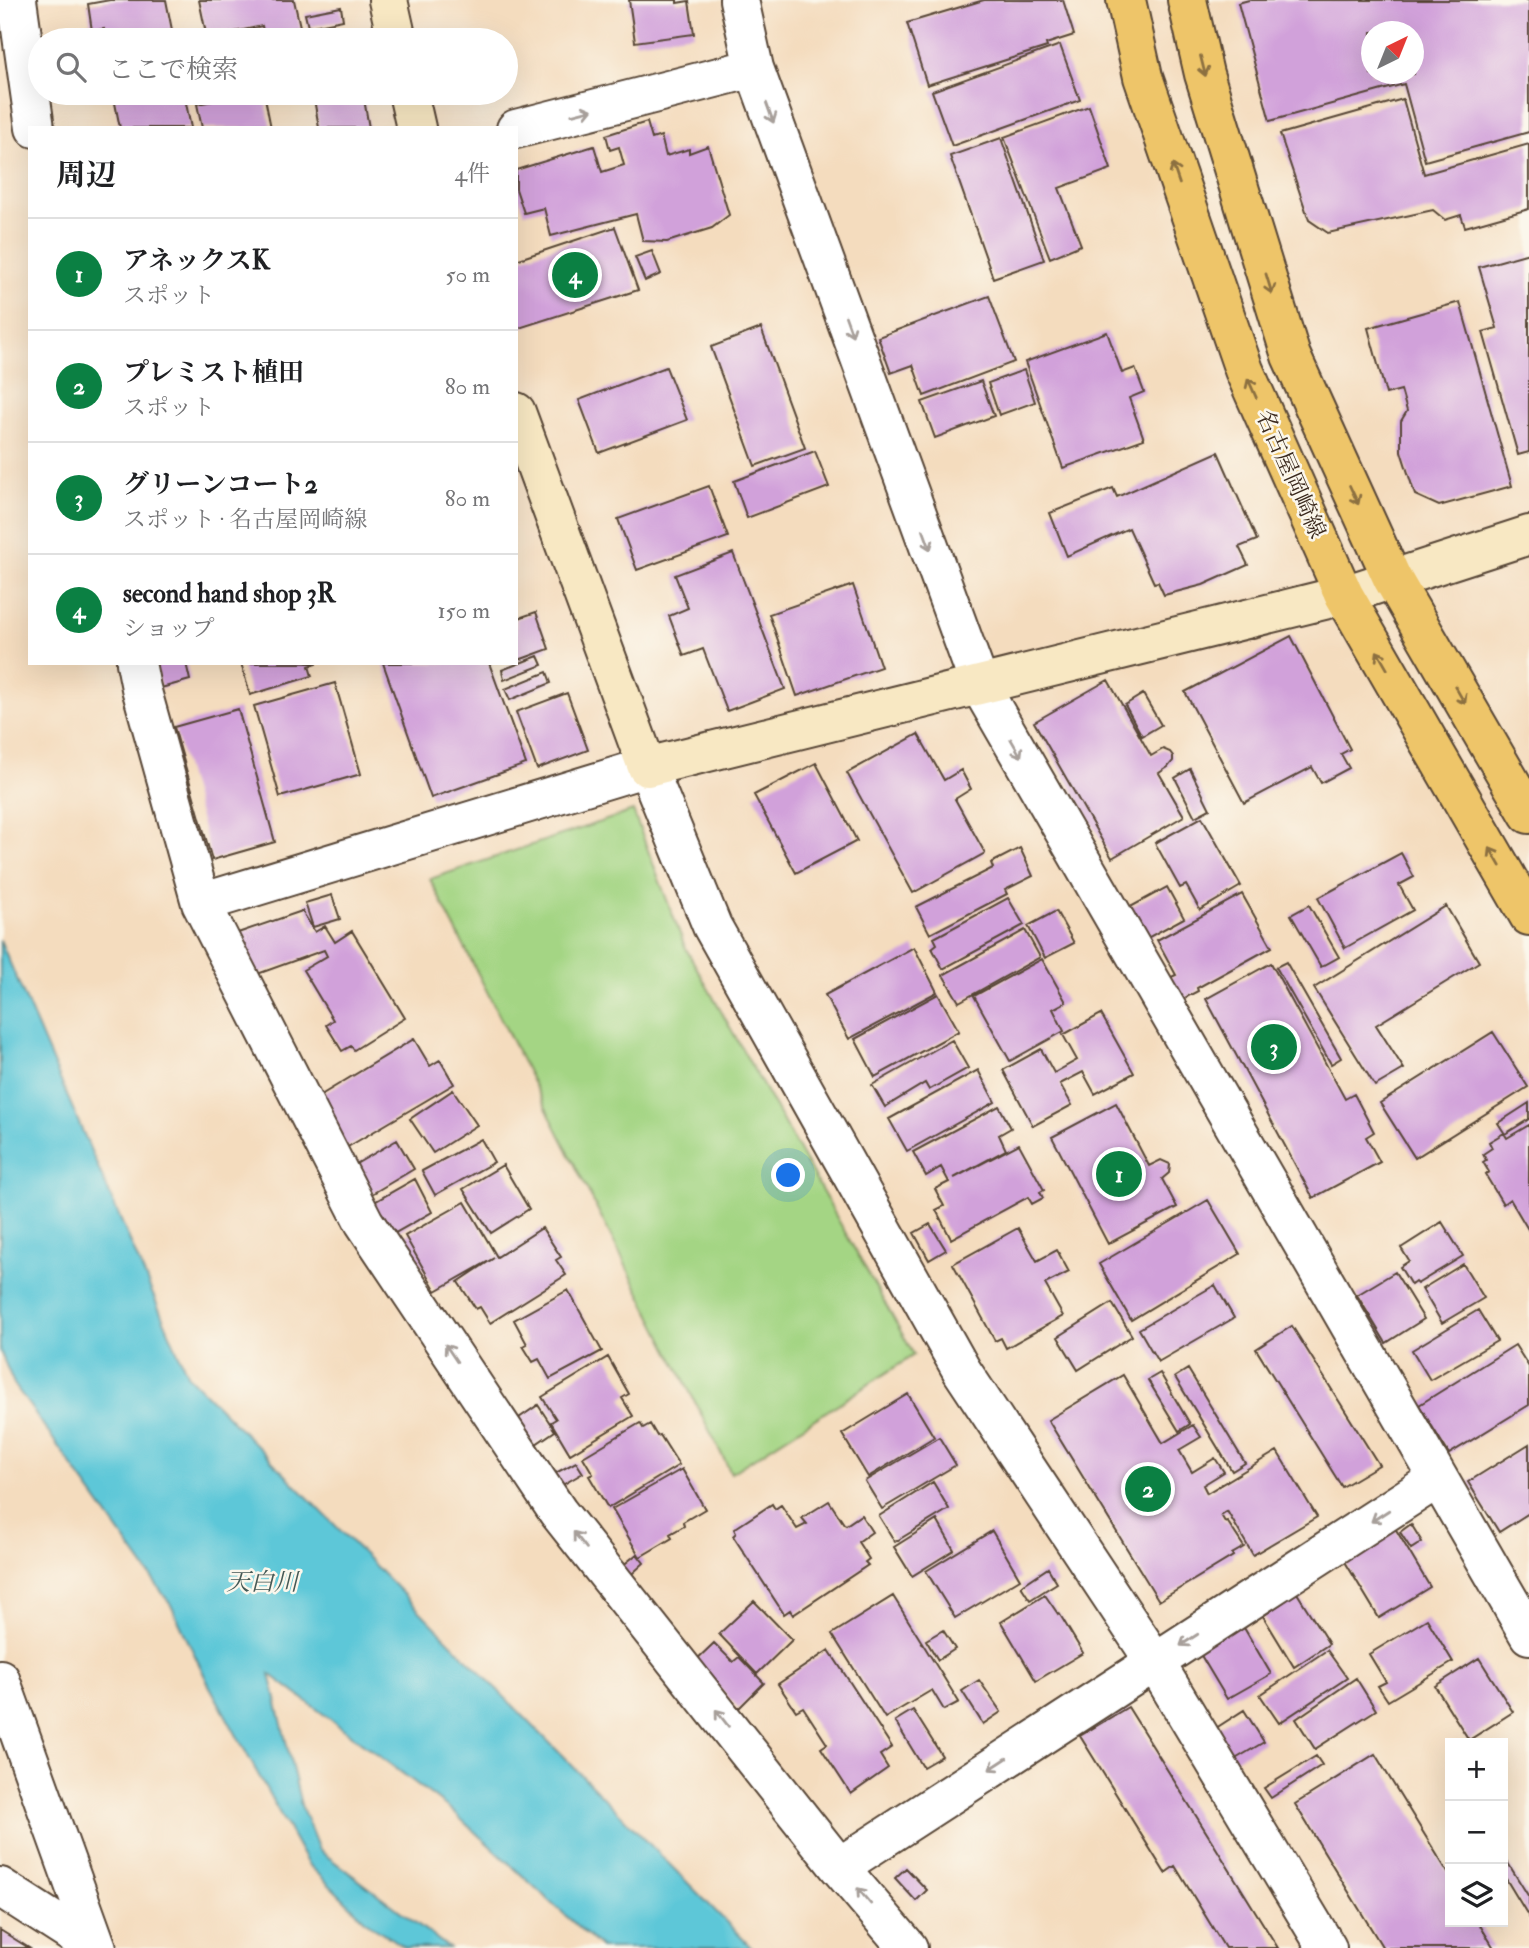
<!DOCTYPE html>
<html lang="ja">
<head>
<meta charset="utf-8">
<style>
	body { margin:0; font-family:"IM FELL Double Pica","Noto Serif JP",serif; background:#f6f6f6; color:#202124 }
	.controls { position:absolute; right:21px; bottom:21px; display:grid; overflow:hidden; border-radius:0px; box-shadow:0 7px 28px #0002 }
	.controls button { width:63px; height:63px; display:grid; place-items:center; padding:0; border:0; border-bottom:2px solid #e0e0e0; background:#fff; color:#202124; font:35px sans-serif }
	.compass { position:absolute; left:1361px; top:21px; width:63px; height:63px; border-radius:50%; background:#fff; box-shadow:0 7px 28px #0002; rotate:43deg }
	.you { position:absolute; left:789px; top:1176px; width:24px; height:24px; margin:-18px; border:5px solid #fff; border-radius:50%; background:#1a73e8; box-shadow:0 0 0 10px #1a73e833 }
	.badge { display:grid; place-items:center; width:46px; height:46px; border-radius:50%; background:#0b8043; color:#fff; font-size:23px; font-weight:700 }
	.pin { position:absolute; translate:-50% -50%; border:4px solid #fff; box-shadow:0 2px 7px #0006 }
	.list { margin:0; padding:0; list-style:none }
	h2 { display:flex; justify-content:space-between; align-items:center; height:91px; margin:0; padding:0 28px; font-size:30px }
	h2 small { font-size:23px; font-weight:400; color:#757577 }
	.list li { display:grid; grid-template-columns:46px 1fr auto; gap:21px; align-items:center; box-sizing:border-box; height:112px; padding:0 28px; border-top:2px solid #e0e0e0 }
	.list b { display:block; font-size:26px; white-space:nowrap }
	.list p { margin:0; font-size:23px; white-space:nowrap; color:#757577 }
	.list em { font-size:23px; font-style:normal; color:#757577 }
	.icon { flex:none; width:38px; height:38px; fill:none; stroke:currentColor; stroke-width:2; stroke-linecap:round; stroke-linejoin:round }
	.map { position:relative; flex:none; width:1529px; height:1948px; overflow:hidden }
	.search { position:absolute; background:#fff; box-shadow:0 7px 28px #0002; left:28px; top:28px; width:490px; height:77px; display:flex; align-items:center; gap:18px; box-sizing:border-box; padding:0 24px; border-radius:38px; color:#757577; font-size:26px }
	.panel { position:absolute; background:#fff; box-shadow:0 7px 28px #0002; left:28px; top:126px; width:490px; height:539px; border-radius:0px }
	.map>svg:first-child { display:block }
</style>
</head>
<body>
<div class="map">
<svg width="1529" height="1948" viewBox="0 0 1529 1948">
	<rect width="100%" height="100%" fill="#fbf7ec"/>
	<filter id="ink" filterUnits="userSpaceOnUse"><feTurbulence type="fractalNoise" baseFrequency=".0143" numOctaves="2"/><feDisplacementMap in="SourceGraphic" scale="14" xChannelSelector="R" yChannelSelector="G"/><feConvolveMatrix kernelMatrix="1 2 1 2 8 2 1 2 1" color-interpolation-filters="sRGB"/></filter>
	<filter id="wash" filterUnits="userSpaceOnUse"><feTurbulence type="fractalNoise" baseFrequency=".00686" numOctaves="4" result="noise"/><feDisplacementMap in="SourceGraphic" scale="28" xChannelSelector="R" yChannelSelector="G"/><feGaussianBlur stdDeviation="1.57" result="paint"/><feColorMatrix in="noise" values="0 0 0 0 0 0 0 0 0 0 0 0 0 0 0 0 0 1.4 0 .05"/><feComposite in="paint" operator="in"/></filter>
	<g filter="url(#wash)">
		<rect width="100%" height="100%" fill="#f4dcbe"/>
		<path fill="#a4d584" stroke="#708051" stroke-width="2" d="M 633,811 L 685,947 L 914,1355 L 731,1473 L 430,879 Z"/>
		<path fill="#5dc7d8" stroke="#4c787b" stroke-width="2" d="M 0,940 L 188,1376 L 752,1948 L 601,1948 L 450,1809 L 270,1674 L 301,1805 L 319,1850 L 449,1948 L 405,1948 L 367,1922 L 307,1863 L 209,1685 L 171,1605 L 14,1384 L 0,1351 Z"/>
		<g id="blocks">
			<path fill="#d1a1da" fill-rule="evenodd" d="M 110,0 L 166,0 L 174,40 L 106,40 L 104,29 L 92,31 L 88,4 Z
				M 199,0 L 294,0 L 303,40 L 265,40 L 262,26 L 207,38 Z
				M 629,0 L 677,0 L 677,3 L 689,1 L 694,34 L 635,42 Z
				M 984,0 L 1063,0 L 1074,35 L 1046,44 L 1047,47 L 927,85 L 907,23 Z
				M 1249,0 L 1529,0 L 1529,132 L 1425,161 L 1404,84 L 1270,121 L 1238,3 ZM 1372,32 L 1414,32 L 1414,74 L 1371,74 Z
				M 341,7 L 343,20 L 308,27 L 305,14 Z
				M 1060,45 L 1080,100 L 952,146 L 932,91 Z
				M 113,93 L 184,93 L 191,128 L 120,128 Z
				M 255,93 L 264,93 L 271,128 L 202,128 L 197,104 Z
				M 313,93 L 363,93 L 369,128 L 319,128 Z
				M 1403,99 L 1424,174 L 1529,144 L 1529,209 L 1465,227 L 1461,215 L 1445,220 L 1433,210 L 1328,233 L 1309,220 L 1280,134 Z
				M 1089,106 L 1111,169 L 1059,188 L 1081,245 L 1050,258 L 1004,137 Z
				M 647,122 L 652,139 L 661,136 L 666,156 L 689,149 L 689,153 L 708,146 L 729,215 L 712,228 L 667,242 L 643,241 L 636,214 L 551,236 L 544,208 L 524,213 L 516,189 L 516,170 L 594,146 L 602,172 L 624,165 L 619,147 L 610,150 L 606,135 Z
				M 1001,138 L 1044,260 L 993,278 L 950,156 Z
				M 615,227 L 638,290 L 516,329 L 516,260 Z
				M 652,251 L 661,274 L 645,281 L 635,257 Z
				M 1529,253 L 1529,452 L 1518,455 L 1483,332 L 1497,328 L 1479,267 Z
				M 989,296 L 1014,362 L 924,396 L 913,365 L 891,373 L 878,337 Z
				M 1460,302 L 1512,486 L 1439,506 L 1415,495 L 1401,451 L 1401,421 L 1407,411 L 1401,390 L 1386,394 L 1368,328 Z
				M 761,328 L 805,448 L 755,466 L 711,347 Z
				M 1107,332 L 1122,373 L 1135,368 L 1144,392 L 1129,398 L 1144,439 L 1063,468 L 1025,362 Z
				M 666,367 L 687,420 L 599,453 L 579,400 Z
				M 1024,370 L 1035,402 L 999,415 L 988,383 Z
				M 981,381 L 994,416 L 935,438 L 922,402 Z
				M 815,451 L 829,487 L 747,518 L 734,481 Z
				M 1218,452 L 1257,540 L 1239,547 L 1248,565 L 1203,585 L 1164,595 L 1158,582 L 1154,583 L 1129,528 L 1067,556 L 1050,513 L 1113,488 L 1117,497 Z
				M 709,486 L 728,537 L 637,570 L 618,519 Z
				M 733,553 L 785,689 L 727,711 L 703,649 L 684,656 L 669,616 L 688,608 L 675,575 Z
				M 853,585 L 881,667 L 797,696 L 769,614 Z
				M 536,612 L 549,649 L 516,661 L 516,619 Z
				M 1291,636 L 1350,749 L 1341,754 L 1349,768 L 1321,783 L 1312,767 L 1244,803 L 1185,692 Z
				M 538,656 L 542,665 L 504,680 L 502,670 Z
				M 154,663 L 186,663 L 190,680 L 161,688 Z
				M 241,663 L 316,663 L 316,664 L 309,666 L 312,676 L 250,695 Z
				M 383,663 L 489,663 L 526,764 L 431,798 Z
				M 547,672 L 551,683 L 510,700 L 505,689 Z
				M 1108,680 L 1151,756 L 1163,749 L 1170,752 L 1173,756 L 1173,761 L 1168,767 L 1159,773 L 1184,816 L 1112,858 L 1034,722 Z
				M 335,683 L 361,774 L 280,797 L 254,706 Z
				M 567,693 L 588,750 L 537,769 L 516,712 Z
				M 1143,694 L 1161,725 L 1142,736 L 1125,705 Z
				M 238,709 L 275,842 L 212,860 L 174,727 Z
				M 918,734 L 944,780 L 961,770 L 971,789 L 955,799 L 985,853 L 913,893 L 847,773 Z
				M 816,763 L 857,841 L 796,873 L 754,795 Z
				M 1190,769 L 1210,809 L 1195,817 L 1175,778 Z
				M 1202,817 L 1241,886 L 1200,910 L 1186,885 L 1180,888 L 1155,843 Z
				M 1020,848 L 1033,876 L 1005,890 L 1007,894 L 930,934 L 916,907 L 993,868 L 991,863 Z
				M 1401,853 L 1414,877 L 1399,885 L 1413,910 L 1345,948 L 1318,898 Z
				M 1167,887 L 1184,918 L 1131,947 L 1114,916 Z
				M 1242,894 L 1272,947 L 1197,988 L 1198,991 L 1181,1000 L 1169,978 L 1176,975 L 1157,940 Z
				M 332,895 L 340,919 L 313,927 L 305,903 Z
				M 1008,898 L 1024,925 L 943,969 L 932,948 L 937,944 L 934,938 Z
				M 1309,905 L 1339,957 L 1321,967 L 1291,915 Z
				M 1446,906 L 1479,962 L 1376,1025 L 1404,1069 L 1375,1086 L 1314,988 Z
				M 302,911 L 315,932 L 325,926 L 335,942 L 352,931 L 405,1018 L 354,1050 L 351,1046 L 342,1051 L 326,1025 L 333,1020 L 303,970 L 327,956 L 324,950 L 252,976 L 238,933 Z
				M 1056,911 L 1074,943 L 1045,958 L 1028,926 Z
				M 1025,930 L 1040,957 L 959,1002 L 943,975 Z
				M 914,947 L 937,992 L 849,1039 L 825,995 Z
				M 1042,959 L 1066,1002 L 1053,1009 L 1064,1031 L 1010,1061 L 974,996 Z
				M 1286,962 L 1341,1058 L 1331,1064 L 1276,967 Z
				M 1271,963 L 1345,1099 L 1354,1094 L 1374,1132 L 1366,1137 L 1380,1162 L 1313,1198 L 1206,999 Z
				M 938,994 L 959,1031 L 875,1077 L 855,1039 Z
				M 1101,1014 L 1134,1073 L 1095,1094 L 1083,1072 L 1060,1084 L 1072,1105 L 1033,1126 L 1003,1070 L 1041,1049 L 1054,1073 L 1077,1060 L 1063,1035 Z
				M 1493,1032 L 1528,1087 L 1415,1158 L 1380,1103 Z
				M 414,1039 L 430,1066 L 440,1060 L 454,1084 L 346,1148 L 316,1098 Z
				M 952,1040 L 968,1068 L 929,1090 L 925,1083 L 885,1107 L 872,1085 Z
				M 978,1070 L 995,1102 L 907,1151 L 889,1119 Z
				M 453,1090 L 477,1125 L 433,1153 L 410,1119 Z
				M 1116,1103 L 1149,1166 L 1161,1160 L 1170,1164 L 1169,1173 L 1162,1179 L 1177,1207 L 1108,1244 L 1052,1137 Z
				M 1529,1103 L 1529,1119 L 1505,1134 L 1498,1123 Z
				M 999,1106 L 1011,1128 L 999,1135 L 1006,1150 L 954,1178 L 1019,1144 L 1044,1190 L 1040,1192 L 1043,1198 L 1032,1204 L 1028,1197 L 951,1239 L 936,1210 L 944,1206 L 935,1189 L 949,1182 L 941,1167 L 926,1176 L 913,1152 Z
				M 1529,1125 L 1529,1231 L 1510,1199 L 1503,1204 L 1485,1174 L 1489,1172 L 1483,1162 L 1486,1160 L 1483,1154 L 1492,1148 L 1489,1142 L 1504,1133 L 1507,1138 Z
				M 481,1139 L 494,1162 L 435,1195 L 422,1171 Z
				M 397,1140 L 414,1169 L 365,1198 L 350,1173 L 359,1169 L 356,1164 Z
				M 503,1165 L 529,1209 L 491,1233 L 463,1189 Z
				M 415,1179 L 432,1212 L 388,1237 L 371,1204 Z
				M 1208,1200 L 1240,1254 L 1131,1320 L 1099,1264 Z
				M 465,1202 L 497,1257 L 542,1228 L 561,1257 L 556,1260 L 566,1275 L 490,1323 L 480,1307 L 476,1309 L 458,1282 L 494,1258 L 436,1291 L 405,1236 Z
				M 1442,1222 L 1463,1256 L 1417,1284 L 1415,1282 L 1411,1285 L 1400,1267 L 1409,1261 L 1401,1248 Z
				M 930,1224 L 946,1250 L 929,1260 L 914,1233 Z
				M 1018,1228 L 1037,1261 L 1057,1250 L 1069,1272 L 1045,1284 L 1063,1316 L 1006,1348 L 1001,1338 L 995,1341 L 953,1264 Z
				M 1463,1264 L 1484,1298 L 1442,1323 L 1422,1289 Z
				M 1395,1272 L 1424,1319 L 1386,1343 L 1357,1295 Z
				M 1215,1285 L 1234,1318 L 1158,1362 L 1139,1329 Z
				M 568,1290 L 602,1351 L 550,1379 L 539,1359 L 533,1362 L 523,1346 L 527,1344 L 514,1320 Z
				M 1112,1303 L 1132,1336 L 1078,1370 L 1058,1337 Z
				M 1478,1310 L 1497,1341 L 1430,1380 L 1412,1350 Z
				M 1292,1326 L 1379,1465 L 1342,1487 L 1256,1349 Z
				M 1515,1345 L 1529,1367 L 1529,1405 L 1449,1454 L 1419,1405 Z
				M 608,1357 L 629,1394 L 622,1398 L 633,1416 L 570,1454 L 551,1422 L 556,1419 L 542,1397 Z
				M 1188,1369 L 1245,1463 L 1232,1471 L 1175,1377 Z
				M 1160,1373 L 1190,1424 L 1179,1431 L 1148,1380 Z
				M 1123,1375 L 1163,1443 L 1193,1425 L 1201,1437 L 1179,1450 L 1192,1472 L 1215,1458 L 1224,1472 L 1203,1485 L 1207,1493 L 1277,1451 L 1317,1517 L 1253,1555 L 1227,1511 L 1221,1515 L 1225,1522 L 1227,1521 L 1244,1547 L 1232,1554 L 1233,1556 L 1159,1601 L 1048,1420 Z
				M 908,1394 L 934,1437 L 868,1477 L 842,1434 Z
				M 538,1405 L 555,1431 L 533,1446 L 516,1420 Z
				M 640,1423 L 643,1428 L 650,1424 L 657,1436 L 660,1435 L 679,1465 L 608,1508 L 589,1476 L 593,1474 L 583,1457 Z
				M 939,1437 L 956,1465 L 882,1509 L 865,1481 Z
				M 1529,1444 L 1529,1513 L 1499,1532 L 1468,1482 Z
				M 576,1462 L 583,1473 L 559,1487 L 552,1475 Z
				M 682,1469 L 705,1509 L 683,1522 L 684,1526 L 670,1534 L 672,1538 L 640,1557 L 612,1509 Z
				M 933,1482 L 949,1509 L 895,1542 L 879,1516 Z
				M 829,1501 L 844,1524 L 846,1525 L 861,1515 L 872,1532 L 858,1542 L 869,1559 L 865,1562 L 868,1565 L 793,1615 L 790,1610 L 784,1614 L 733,1536 L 736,1533 L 734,1529 L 772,1504 L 775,1509 L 781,1505 L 797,1529 L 807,1524 L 802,1518 Z
				M 937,1520 L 954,1550 L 912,1576 L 894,1547 Z
				M 1411,1524 L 1422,1542 L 1411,1549 L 1400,1532 Z
				M 1395,1528 L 1430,1587 L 1379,1618 L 1344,1560 Z
				M 992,1531 L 1020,1579 L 955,1618 L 926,1571 Z
				M 637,1554 L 644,1563 L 624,1581 L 616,1571 Z
				M 1048,1568 L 1057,1583 L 1030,1600 L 1021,1586 Z
				M 1297,1593 L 1329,1644 L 1294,1667 L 1263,1616 Z
				M 1045,1595 L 1058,1614 L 1059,1613 L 1083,1653 L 1036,1681 L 1001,1622 Z
				M 893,1596 L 959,1702 L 944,1710 L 932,1690 L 885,1718 L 832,1634 Z
				M 754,1601 L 792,1640 L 757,1674 L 719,1634 Z
				M 1427,1619 L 1453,1662 L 1388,1701 L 1378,1686 L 1386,1682 L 1369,1654 Z
				M 1240,1621 L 1271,1674 L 1227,1699 L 1196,1647 Z
				M 943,1630 L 955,1649 L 938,1660 L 926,1640 Z
				M 714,1643 L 733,1662 L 739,1657 L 764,1683 L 739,1708 L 713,1682 L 691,1665 Z
				M 829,1650 L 892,1747 L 880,1755 L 888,1768 L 851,1794 L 821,1748 L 827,1744 L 803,1707 L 796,1711 L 778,1684 Z
				M 1327,1650 L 1347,1678 L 1279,1723 L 1260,1695 Z
				M 1479,1658 L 1513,1712 L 1469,1740 L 1435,1686 Z
				M 1356,1678 L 1376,1710 L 1315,1749 L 1296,1719 Z
				M 979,1680 L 1001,1712 L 983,1724 L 962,1691 Z
				M 1128,1707 L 1213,1843 L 1278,1948 L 1225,1948 L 1175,1866 L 1165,1873 L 1080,1736 Z
				M 913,1710 L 942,1756 L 923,1767 L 895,1721 Z
				M 1244,1710 L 1264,1742 L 1232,1761 L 1213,1730 Z
				M 1375,1754 L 1450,1876 L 1450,1922 L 1478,1922 L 1494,1948 L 1383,1948 L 1295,1804 Z
				M 1316,1756 L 1322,1765 L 1271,1798 L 1264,1788 Z
				M 1503,1855 L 1529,1897 L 1529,1917 L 1503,1874 Z
				M 906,1868 L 927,1890 L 916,1901 L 895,1878 Z
				M 0,1930 L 29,1948 L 0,1948 Z"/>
		</g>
	</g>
	<g filter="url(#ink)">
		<use href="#blocks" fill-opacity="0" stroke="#574536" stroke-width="2"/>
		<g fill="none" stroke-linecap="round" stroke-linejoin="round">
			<g stroke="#574536" stroke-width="42">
				<path id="street" d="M 17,0 L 35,128
					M 739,0 L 754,68 L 980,686 L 1529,1635
					M 516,129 L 754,68
					M 136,663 L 141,688 L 201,903 L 364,1222 L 558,1512 L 839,1867 L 908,1948
					M 201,903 L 647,767 L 712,926 L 962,1371 L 1155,1662 L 1327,1948
					M 0,1679 L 97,1948
					M 839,1867 L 1437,1479
					M 0,1887 L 95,1948"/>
			</g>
			<g stroke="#574536" stroke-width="42">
				<path id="secondary" d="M 388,0 L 397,40
					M 408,93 L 416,128
					M 516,412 L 647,767 L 1344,595 L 1529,535"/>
			</g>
			<g stroke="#574536" stroke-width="42">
				<path id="primary" d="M 1126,0 L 1143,77 L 1244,370 L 1344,595 L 1529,916
					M 1187,0 L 1204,74 L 1291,356 L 1392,578 L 1529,814"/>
			</g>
			<use href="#street" stroke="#fff" stroke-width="38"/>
			<use href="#secondary" stroke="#f8e8c3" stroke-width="38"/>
			<use href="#primary" stroke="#eec569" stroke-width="38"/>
		</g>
		<defs><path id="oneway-shaft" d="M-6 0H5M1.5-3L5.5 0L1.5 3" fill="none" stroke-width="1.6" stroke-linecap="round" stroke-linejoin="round" transform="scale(1.75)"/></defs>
		<g stroke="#8c7040">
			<use href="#oneway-shaft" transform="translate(1203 66) rotate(76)"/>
			<use href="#oneway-shaft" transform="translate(1176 174) rotate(-109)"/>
			<use href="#oneway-shaft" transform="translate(1269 284) rotate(73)"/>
			<use href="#oneway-shaft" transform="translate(1252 388) rotate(-114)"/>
			<use href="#oneway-shaft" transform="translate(1354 495) rotate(65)"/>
			<use href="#oneway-shaft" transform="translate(1382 660) rotate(-120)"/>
			<use href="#oneway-shaft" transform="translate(1460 695) rotate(60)"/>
			<use href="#oneway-shaft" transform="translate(1495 857) rotate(-120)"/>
		</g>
		<g stroke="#a79f9a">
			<use href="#oneway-shaft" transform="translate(582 112) rotate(-14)"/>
			<use href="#oneway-shaft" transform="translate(770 113) rotate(70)"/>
			<use href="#oneway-shaft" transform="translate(849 326) rotate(70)"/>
			<use href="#oneway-shaft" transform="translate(927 540) rotate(70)"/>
			<use href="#oneway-shaft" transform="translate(1016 748) rotate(60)"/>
			<use href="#oneway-shaft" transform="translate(451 1353) rotate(-124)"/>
			<use href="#oneway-shaft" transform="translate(1380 1516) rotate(147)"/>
			<use href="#oneway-shaft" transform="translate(580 1540) rotate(-128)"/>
			<use href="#oneway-shaft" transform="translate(1189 1640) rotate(147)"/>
			<use href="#oneway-shaft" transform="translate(722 1718) rotate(-128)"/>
			<use href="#oneway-shaft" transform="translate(998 1764) rotate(147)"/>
			<use href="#oneway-shaft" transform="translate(864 1896) rotate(-130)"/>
		</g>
	</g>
	<g text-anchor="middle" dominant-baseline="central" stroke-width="5" stroke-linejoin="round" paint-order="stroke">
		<g font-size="23" fill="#3b2a1e" stroke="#fbf7ec">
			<text transform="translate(1291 474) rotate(66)">名古屋岡崎線</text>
		</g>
		<g font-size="24" font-style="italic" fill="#455956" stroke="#fbf7ec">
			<text x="262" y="1582">天白川</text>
		</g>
	</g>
</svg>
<div class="controls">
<button>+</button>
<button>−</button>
<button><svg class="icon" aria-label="layers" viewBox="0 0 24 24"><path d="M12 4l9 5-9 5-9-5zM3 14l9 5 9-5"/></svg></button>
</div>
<svg class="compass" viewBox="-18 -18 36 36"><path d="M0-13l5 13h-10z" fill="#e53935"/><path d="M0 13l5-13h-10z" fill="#757577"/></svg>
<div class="you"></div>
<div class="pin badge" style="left:1119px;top:1174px">1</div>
<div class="pin badge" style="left:1148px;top:1489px">2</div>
<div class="pin badge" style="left:1274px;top:1047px">3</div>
<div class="pin badge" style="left:575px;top:275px">4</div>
<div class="search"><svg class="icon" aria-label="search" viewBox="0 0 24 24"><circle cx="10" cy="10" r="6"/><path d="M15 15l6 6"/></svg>ここで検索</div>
<section class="panel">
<h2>周辺<small>4件</small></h2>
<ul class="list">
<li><span class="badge">1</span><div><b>アネックスK</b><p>スポット</p></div><em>50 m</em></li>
<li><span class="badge">2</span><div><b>プレミスト植田</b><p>スポット</p></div><em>80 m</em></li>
<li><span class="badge">3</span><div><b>グリーンコート2</b><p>スポット · 名古屋岡崎線</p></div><em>80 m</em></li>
<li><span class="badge">4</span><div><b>second hand shop 3R</b><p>ショップ</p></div><em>150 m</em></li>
</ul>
</section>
</div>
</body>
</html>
